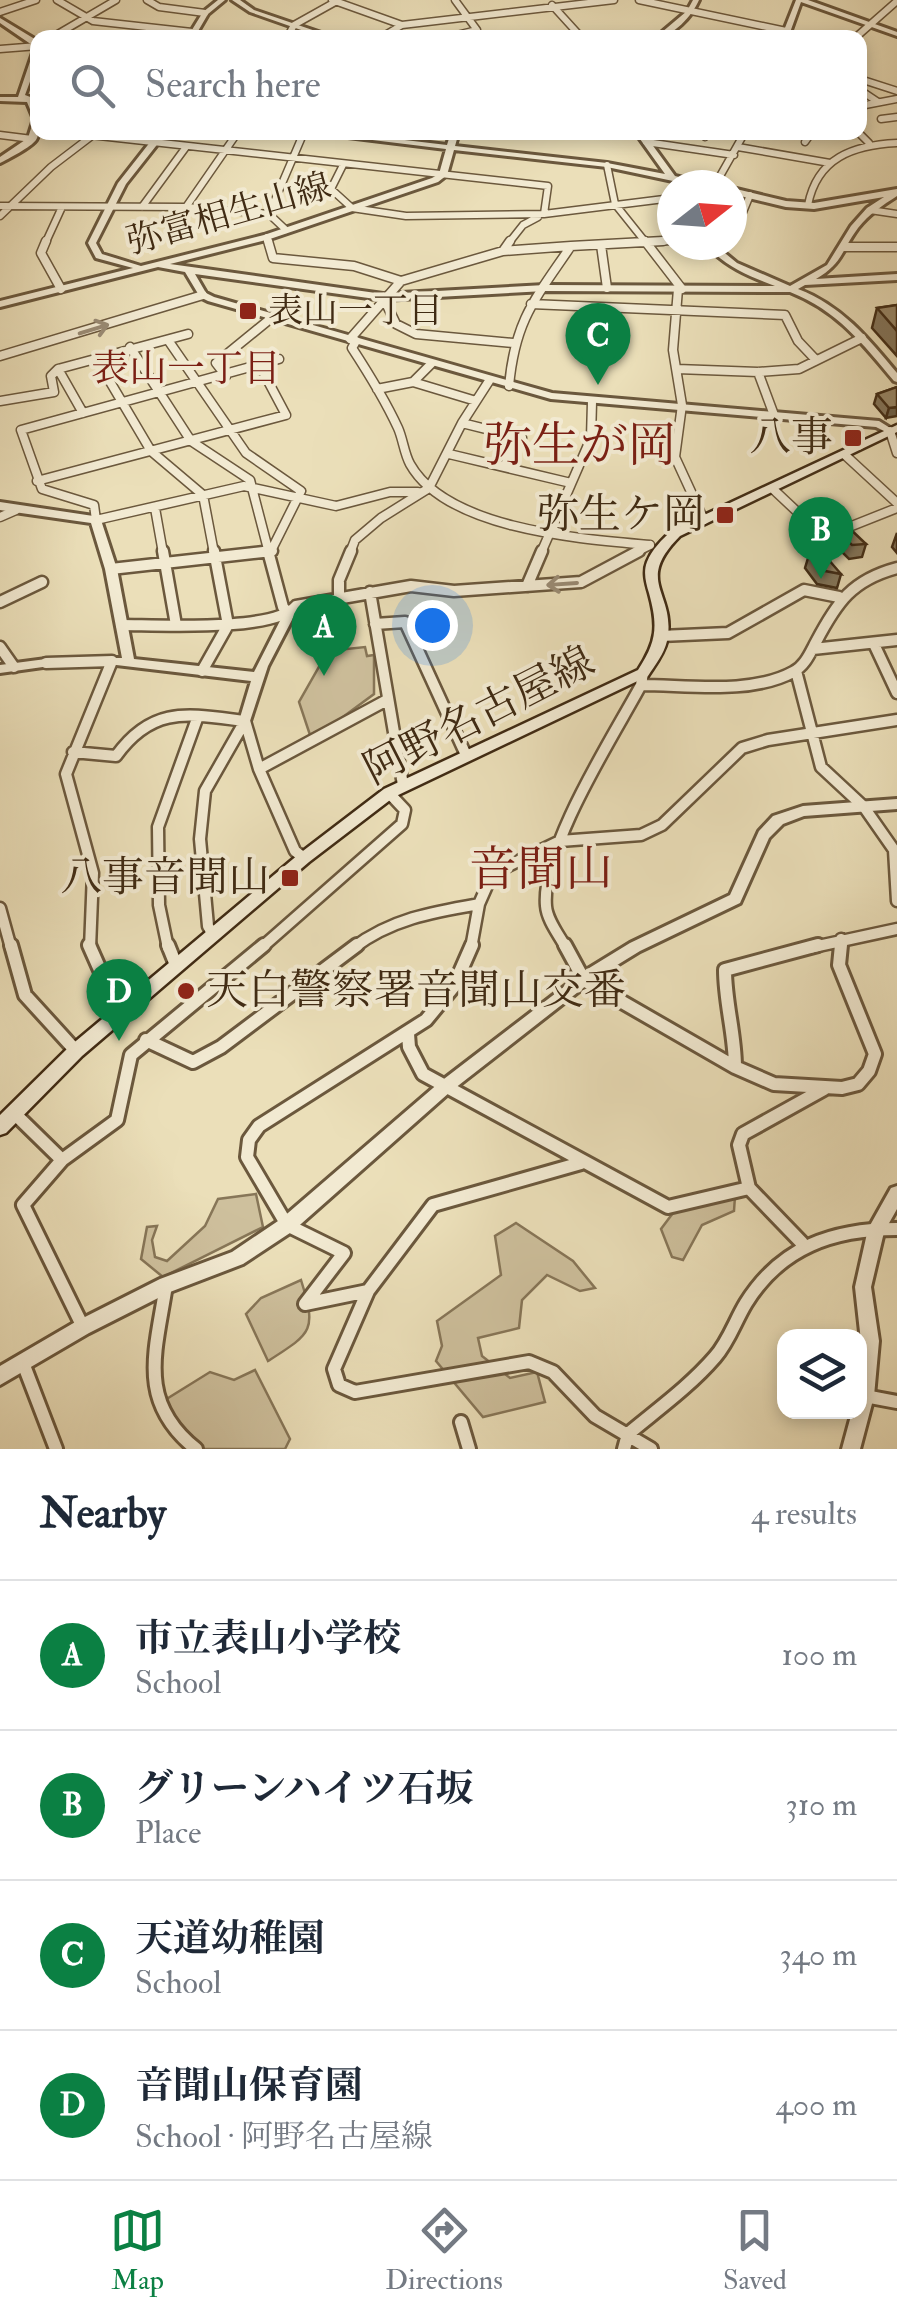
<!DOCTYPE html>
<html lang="en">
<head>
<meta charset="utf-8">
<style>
	body { margin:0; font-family:"IM FELL Double Pica","Noto Serif JP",serif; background:#f6f6f7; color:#1f2937 }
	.controls { position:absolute; right:30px; bottom:30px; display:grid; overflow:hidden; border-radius:20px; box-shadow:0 5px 15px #0003 }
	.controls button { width:90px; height:90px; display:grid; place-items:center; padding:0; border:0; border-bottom:2px solid #e0e1e3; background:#fff; color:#1f2937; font:50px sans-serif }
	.compass { position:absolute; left:657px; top:170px; width:90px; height:90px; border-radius:50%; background:#fff; box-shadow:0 5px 15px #0003; rotate:73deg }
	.you { position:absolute; left:432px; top:625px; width:35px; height:35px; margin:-25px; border:8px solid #fff; border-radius:50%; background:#1a73e8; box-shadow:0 0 0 15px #1a73e833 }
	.badge { display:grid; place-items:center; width:65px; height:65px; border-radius:50%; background:#0b8043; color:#fff; font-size:32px; font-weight:700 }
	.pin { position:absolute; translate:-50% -82px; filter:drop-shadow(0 2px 5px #0008) }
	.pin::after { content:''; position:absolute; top:52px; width:35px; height:30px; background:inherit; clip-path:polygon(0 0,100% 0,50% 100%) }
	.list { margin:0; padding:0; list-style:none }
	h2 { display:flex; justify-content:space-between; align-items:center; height:130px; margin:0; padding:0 40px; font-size:42px }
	h2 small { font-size:32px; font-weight:400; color:#747a83 }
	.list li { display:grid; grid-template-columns:65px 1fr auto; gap:30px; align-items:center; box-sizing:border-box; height:150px; padding:0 40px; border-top:2px solid #e0e1e3 }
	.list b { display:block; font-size:38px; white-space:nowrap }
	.list p { margin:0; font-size:32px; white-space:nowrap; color:#747a83 }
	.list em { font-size:32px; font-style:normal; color:#747a83 }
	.icon { flex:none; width:55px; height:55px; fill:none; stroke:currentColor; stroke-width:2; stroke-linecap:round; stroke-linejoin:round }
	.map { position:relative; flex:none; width:897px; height:1449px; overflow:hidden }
	.search { position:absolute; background:#fff; box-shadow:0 5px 15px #0003; left:30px; right:30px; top:30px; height:110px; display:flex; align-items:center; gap:25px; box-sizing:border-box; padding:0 35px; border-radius:20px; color:#747a83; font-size:38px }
	.sheet { height:730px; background:#fff }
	nav { display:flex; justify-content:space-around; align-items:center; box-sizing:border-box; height:140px; border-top:2px solid #e0e1e3; background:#fff; font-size:28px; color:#747a83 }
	nav a { display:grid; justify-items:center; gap:5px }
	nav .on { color:#0b8043 }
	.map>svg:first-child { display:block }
</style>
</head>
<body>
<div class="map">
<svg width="897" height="1449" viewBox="0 0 897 1449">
	<rect width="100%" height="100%" fill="#ebdfb9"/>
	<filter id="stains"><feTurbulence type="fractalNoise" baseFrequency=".002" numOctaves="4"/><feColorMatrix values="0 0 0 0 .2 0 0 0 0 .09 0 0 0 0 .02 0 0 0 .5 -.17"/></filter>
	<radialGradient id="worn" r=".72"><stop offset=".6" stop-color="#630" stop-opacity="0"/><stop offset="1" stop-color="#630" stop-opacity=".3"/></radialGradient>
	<path fill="#cec09d" stroke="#877658" stroke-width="2.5" d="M 365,647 L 367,656 L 374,655 L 374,694 L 332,725 L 310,735 L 299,702 L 328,651 Z
		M 256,1194 L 263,1227 L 163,1277 L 141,1259 L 147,1227 L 157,1226 L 152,1240 L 155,1257 L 167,1261 L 205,1226 L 218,1199 Z
		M 735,1196 L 734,1211 L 702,1225 L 683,1260 L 672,1257 L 661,1229 L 685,1197 Z
		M 516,1223 L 573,1261 L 595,1288 L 580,1291 L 547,1275 L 522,1300 L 519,1328 L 478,1338 L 482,1356 L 510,1378 L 537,1372 L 545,1402 L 483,1417 L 436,1361 L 442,1346 L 437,1321 L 501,1275 L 495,1236 Z
		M 301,1280 C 317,1331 312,1333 268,1361 L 246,1314 L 261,1298 Z
		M 255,1370 L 290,1439 L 285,1449 L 186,1449 L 165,1400 L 210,1372 L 234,1380 Z"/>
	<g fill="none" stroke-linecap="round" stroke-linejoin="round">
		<g stroke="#6b583d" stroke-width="9">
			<path id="minor-far3" d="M 57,0 L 93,21 L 192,32
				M 147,0 L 159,7 L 205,13
				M 332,0 L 402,25
				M 639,0 L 786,31
				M 552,5 L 582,38
				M 0,12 L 36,0
				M 51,38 L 116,0
				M 287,38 L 294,25 L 337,1
				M 380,38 L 402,25 L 614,0
				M 444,38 L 477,30 L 455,0
				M 855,38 L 897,1
				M 0,49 L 38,46
				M 860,79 L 897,91
				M 860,90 L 878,102
				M 860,106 L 897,99
				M 881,119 L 897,117
				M 63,132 L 548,186 L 544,214
				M 858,132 L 869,143
				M 0,135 L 32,139
				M 705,137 L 708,132
				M 646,142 L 734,155
				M 805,142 L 812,132
				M 738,147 L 830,163
				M 343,165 L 331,189 L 352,208 L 406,216 L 544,214 L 672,198
				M 607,165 L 615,204 L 647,244
				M 715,185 L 745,132
				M 808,205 C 817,158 853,145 897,143
				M 0,206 L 186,207 L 269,214
				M 142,207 L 186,147
				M 186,207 L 238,132
				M 870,210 L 897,214
				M 0,216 L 51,167 L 93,135
				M 732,218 L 741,217 L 750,195
				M 286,230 L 269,214 L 304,132
				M 267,237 L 269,244
				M 45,244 L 62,207
				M 508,244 L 523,225 L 538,217
				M 612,244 L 672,241"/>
		</g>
		<g stroke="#6b583d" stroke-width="11">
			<path id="minor-far2" d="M 46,241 L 41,253 L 61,289
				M 268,241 L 273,258 L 354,266 L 401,281
				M 645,241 L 682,289
				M 601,245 L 607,288
				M 844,247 L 897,247
				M 503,251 L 571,246
				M 678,289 L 673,350 L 682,405 L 675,457 L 704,520
				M 383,297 L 396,324 L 416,334 L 513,343
				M 531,304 L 785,315 L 798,341 L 816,360
				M 350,339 L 401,281 L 503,251 L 510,241
				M 168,340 L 246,453 L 301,491 L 270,553
				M 356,341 L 352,348 C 369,374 385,400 398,428 C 403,439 404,453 410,464 C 447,530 583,539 650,545
				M 130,347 L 191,441 L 250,480 L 269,553
				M 0,356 L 203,295
				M 96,358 L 151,451 L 203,495 L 214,553
				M 279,359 L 21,430 L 42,489 L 94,505 L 96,520 L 244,486 L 336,506 L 390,492 L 418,492
				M 58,369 L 83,413
				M 677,369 L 758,372 L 799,369 L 862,338
				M 758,372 L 774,415
				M 226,376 L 216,363 L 275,315
				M 413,382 L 476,401
				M 509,386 C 515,320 535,299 571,246 L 663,241
				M 377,389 L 413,382 L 431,364
				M 0,401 L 54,392 L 51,376 L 58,369 L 188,334
				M 462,423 L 522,438 L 504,466
				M 890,431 L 897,453
				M 449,454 L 571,483
				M 845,455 L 897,503
				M 37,481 L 286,415 L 260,366
				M 774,490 L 824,537 L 897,508
				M 155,508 L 163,553
				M 0,517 L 16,510
				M 350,553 L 355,540 L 381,518 L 429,488 L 462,423 L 489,381
				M 541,553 L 591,438 L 592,402
				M 634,553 L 650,545"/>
		</g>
		<g stroke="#6b583d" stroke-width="15">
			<path id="minor-far1" d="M 163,551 L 176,625
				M 268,551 L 283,607 L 289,614
				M 111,569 L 272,551
				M 527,586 L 542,551
				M 370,592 L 403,785
				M 339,598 L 339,580 L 351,551
				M 0,602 L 42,582
				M 375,624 L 405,622 L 466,755
				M 121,625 C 157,625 274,632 296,606 L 411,586 L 454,591 L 581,582 L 639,551
				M 661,636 L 728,633 L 804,590 L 839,597
				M 874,644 L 897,693
				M 0,647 L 14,667
				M 813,649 L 897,640
				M 46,663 L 112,661 L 66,774 L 93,873 L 90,948
				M 202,671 L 228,625 L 214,551
				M 796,671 L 821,767 L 864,807 L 894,850 L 897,901
				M 641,685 C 687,685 751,695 793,672 C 805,666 810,653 816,642 C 837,602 852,580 897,568
				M 245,721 L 259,769 L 295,851 L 304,858
				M 73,752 L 116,756 C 153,705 188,714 245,721
				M 259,769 L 387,700
				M 0,908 L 11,948
				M 213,935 L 208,926 L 200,839 L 205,791 L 245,721
				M 168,948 L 159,905 L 158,827 L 198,716
				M 261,948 L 402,824 L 405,810 L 389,793
				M 353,948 C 391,919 433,912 479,904
				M 471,948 L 479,904 L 490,879 L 508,866 L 560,841 L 641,835 L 662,825 L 742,748 L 768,740 L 897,720
				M 566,948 C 559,935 547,920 546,906 C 541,848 613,737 641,685 L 643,673
				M 809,948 L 897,929
				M 840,948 L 841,939"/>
		</g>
		<g stroke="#6b583d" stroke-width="18">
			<path id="minor" d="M 11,945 L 25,995 L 76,1051
				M 89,945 L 120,1015
				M 168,945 L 176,965
				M 565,945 L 584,980 L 735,1067 L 774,1084 L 842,1088 L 858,1084 L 869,1071 L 875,1054 L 839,965 L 841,945
				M 408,1034 L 409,1047 L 423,1074 L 668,1207 L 749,1188 L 802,1243
				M 146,1040 L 193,1062 L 221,1047 L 357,945
				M 735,1067 C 735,1034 725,1003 725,970 L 818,945
				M 14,1113 L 62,1160
				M 581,1163 L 433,1205 L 368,1291 L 334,1369 L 339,1385 L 355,1392 L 529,1362 L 553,1372 L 595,1416 L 651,1449
				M 749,1188 L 739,1145 L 743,1134 L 824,1089
				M 166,1285 C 156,1351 136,1401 196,1449
				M 368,1291 L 305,1304 L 344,1253 L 287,1225 L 247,1157 L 249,1140 L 259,1126 L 426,1020 L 454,986 L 472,945
				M 83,1327 L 23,1205 L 62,1160 L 117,1120 L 131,1055 L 264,945
				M 23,1363 L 56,1449
				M 865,1396 L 897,1402
				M 461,1422 L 469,1449
				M 624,1449 L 628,1434 C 658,1409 690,1386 715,1357 C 729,1341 735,1321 746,1303 C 781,1247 833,1229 897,1229"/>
		</g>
		<g stroke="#6b583d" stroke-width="6">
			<path id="tertiary" d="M 218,0 L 225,0 L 208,14 L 194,38 L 187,38 L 203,12 Z
				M 232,0 L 240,0 L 254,10 L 336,38 L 324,38 L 250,12 Z
				M 693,0 L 699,0 C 692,16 673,37 655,38 L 687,11 Z
				M 796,0 L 808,0 L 897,32 L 897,36 L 801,2 L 788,38 L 781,38 Z
				M 0,18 L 38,41 L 38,60 L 25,95 L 33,98 C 37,108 42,130 36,140 C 31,147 8,159 0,163 L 0,157 L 28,138 L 34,119 L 27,102 L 0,101 L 0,97 L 18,97 L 35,47 L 0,23 Z
				M 158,132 L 167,132 L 126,184 L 96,243 L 102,254 L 141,266 L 264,235 L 432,178 L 439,174 L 446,149 L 307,132 L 337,132 L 447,145 L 451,132 L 459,132 L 455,146 L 607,163 L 665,174 L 635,132 L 643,132 L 675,176 L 712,185 L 673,181 L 607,167 L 454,150 L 447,175 L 438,182 L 270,239 L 170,264 L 383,294 L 545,285 L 775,286 C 748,276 725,266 706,245 L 715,245 L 737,263 L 790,286 L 827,265 L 851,226 L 867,208 L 884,197 L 814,209 L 786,207 L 732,194 L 732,188 L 786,201 L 814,203 L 897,189 L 897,196 C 883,205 869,214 858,228 C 841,251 843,263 816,279 L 897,274 L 897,280 L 805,285 L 798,289 C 842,306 868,338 897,373 L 897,382 L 894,381 C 862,343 838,311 790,292 L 545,291 L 383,300 L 195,274 L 206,293 L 214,297 L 552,393 L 879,421 L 895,431 L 890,434 L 876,427 L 551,399 L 208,301 L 200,297 L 185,272 L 158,267 L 0,307 L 0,301 L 133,268 L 96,258 L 88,243 L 118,183 Z
				M 0,502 L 100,517 L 117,569 L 134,659 L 254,672 L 285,611 L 293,611 L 295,614 L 268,666 L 249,724 L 245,726 L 239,721 L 251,681 L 108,664 L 106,661 L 108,658 L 122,658 L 105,569 L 91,523 L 0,510 Z
				M 46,659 L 50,660 L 52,663 L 50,666 L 0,673 L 0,665 Z
				M 897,799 L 897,809 L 804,816 L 783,824 L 769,838 L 740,903 L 640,951 L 596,978 L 450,1092 L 293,1231 L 243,1264 L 170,1292 L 89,1333 L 0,1385 L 0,1366 L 77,1321 L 160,1279 L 232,1252 L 281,1219 L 440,1082 L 586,970 L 630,943 L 730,895 L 759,831 L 773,816 L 803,806 Z
				M 897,1186 L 897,1209 L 884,1232 L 871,1287 L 879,1341 L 874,1396 L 860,1449 L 842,1449 L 852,1412 L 860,1412 L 861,1341 L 855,1287 L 868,1229 L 891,1188 Z"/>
		</g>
		<g stroke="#402b14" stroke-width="5">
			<path id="secondary" d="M 897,425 L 897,432 L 680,536 C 633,583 677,592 667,641 C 664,654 655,665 648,676 L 394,797 L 309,862 L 82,1056 L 6,1133 L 0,1135 L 0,1115 L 70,1046 L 299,854 L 384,789 L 638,670 C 657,641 658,626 649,593 C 646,583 643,572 647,562 C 652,549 662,540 672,530 Z"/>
		</g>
		<use href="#minor-far3" stroke="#f2ead2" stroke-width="6"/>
		<use href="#minor-far2" stroke="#f2ead2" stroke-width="8"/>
		<use href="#minor-far1" stroke="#f2ead2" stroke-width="10"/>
		<use href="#minor" stroke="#f2ead2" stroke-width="12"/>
		<use href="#tertiary" fill="#f2ead2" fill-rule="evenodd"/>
		<use href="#secondary" fill="#f2ead2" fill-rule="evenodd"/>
	</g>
	<path fill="#84765b" stroke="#402b14" stroke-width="2.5" d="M 897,305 L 897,356 L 872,328 L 877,308 Z
		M 897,387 L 886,418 L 874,404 L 877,394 Z
		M 835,529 L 866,544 L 862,557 L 849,559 L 832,542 Z
		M 897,533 L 897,553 L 892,547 Z
		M 809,555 L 841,574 L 837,588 L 817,584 L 805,568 Z"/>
	<path fill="#6b604a" stroke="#402b14" stroke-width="2.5" d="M 897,407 L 897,416 L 886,418 L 889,408 Z"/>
	<path fill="#99896a" stroke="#402b14" stroke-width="2.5" d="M 897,305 L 897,331 L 877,308 Z
		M 897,387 L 897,407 L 889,408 L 877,394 Z
		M 846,525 L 866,544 L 852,545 L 835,529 Z
		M 821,551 L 841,574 L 820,570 L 809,555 Z"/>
	<defs><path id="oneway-shaft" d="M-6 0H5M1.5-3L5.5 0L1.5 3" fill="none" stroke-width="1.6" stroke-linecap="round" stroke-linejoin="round" transform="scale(2.5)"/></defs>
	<g stroke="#998a73">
		<use href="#oneway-shaft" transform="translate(94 329) rotate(-17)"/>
		<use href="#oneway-shaft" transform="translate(562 584) rotate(176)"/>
	</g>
	<g fill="#8f2418" stroke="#f2ead2" stroke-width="4">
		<rect x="238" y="301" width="20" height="20" rx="5"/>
		<rect x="843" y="428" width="20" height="20" rx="5"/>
		<rect x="715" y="505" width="20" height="20" rx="5"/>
		<rect x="280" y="868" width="20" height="20" rx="5"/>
		<circle cx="186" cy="991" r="10"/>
	</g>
	<g text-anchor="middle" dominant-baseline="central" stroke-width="8" stroke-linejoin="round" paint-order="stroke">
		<g font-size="35" fill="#402b14" stroke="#f2ead2">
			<text transform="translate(229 214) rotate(-16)">弥富相生山線</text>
		</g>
		<g font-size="35" fill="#402b14" stroke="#f2ead2" text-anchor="start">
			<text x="268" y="311">表山一丁目</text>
		</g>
		<g font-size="38" fill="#7a1f14" stroke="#f2ead2">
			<text x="186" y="369">表山一丁目</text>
		</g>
		<g font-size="42" fill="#402b14" stroke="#f2ead2" text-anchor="end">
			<text x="833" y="438">八事</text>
			<text x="705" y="515">弥生ケ岡</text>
			<text x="270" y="878">八事音聞山</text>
			<text x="206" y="991" text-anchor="start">天白警察署音聞山交番</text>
		</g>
		<g font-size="42" fill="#402b14" stroke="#f2ead2">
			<text transform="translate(479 716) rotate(-27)">阿野名古屋線</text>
		</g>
		<g font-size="48" fill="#7a1f14" stroke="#f2ead2">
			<text x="580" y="446">弥生が岡</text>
			<text x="541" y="870">音聞山</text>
		</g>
	</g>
	<rect width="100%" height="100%" filter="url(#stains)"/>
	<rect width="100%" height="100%" fill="url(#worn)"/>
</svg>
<div class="controls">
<button><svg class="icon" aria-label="layers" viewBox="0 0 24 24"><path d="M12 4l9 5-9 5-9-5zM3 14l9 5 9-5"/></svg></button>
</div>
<svg class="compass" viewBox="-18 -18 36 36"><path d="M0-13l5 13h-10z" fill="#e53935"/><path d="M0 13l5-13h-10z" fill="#747a83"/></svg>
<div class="you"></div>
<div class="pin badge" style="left:324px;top:676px">A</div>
<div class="pin badge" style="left:821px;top:579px">B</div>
<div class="pin badge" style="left:598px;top:385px">C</div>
<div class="pin badge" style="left:119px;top:1041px">D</div>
<div class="search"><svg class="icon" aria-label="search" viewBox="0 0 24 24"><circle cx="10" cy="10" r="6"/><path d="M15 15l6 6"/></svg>Search here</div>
</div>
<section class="sheet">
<h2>Nearby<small>4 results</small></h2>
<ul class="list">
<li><span class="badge">A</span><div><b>市立表山小学校</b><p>School</p></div><em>100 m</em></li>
<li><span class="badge">B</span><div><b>グリーンハイツ石坂</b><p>Place</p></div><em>310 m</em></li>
<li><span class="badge">C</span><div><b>天道幼稚園</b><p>School</p></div><em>340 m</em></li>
<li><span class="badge">D</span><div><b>音聞山保育園</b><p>School · 阿野名古屋線</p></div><em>400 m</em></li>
</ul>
</section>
<nav>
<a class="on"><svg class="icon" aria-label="map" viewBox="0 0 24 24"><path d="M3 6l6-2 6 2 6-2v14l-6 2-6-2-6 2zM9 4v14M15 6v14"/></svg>Map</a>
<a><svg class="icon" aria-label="directions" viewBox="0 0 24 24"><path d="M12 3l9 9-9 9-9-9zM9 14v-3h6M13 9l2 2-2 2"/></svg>Directions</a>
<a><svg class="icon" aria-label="saved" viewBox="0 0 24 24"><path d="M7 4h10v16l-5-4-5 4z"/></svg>Saved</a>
</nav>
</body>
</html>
